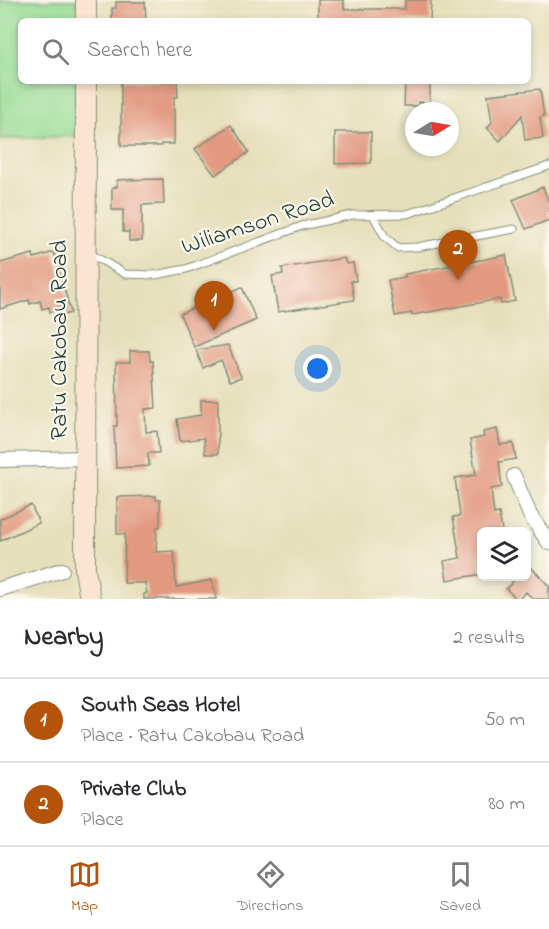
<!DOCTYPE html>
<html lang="en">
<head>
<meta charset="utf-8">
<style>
	body { margin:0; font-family:"Indie Flower",sans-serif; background:#f2f2f3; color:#2b2b33 }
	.controls { position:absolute; right:18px; bottom:18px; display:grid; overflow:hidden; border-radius:9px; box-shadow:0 3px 9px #0003 }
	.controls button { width:54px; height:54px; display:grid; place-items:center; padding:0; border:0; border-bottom:2px solid #e1e1e2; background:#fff; color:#2b2b33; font:30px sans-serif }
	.compass { position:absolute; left:405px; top:102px; width:54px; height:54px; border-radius:50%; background:#fff; box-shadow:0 3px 9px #0003; rotate:79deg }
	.you { position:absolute; left:318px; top:369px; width:21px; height:21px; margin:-15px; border:4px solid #fff; border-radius:50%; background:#1a73e8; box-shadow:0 0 0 9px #1a73e833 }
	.badge { display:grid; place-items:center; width:39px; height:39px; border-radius:50%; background:#b45309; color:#fff; font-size:20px; font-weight:700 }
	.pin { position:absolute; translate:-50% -50px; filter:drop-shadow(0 2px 3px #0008) }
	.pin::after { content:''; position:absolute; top:32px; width:21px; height:18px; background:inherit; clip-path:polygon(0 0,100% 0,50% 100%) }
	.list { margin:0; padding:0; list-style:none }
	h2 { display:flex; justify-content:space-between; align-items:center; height:78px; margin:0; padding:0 24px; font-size:26px }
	h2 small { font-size:20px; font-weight:400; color:#7c7c81 }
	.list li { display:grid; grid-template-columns:39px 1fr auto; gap:18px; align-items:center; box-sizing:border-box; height:84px; padding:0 24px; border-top:2px solid #e1e1e2 }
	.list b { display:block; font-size:22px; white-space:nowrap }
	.list p { margin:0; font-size:20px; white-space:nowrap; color:#7c7c81 }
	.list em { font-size:20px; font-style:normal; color:#7c7c81 }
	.icon { flex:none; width:33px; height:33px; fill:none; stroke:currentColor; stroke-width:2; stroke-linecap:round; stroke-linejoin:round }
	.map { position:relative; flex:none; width:549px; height:599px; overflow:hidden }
	.search { position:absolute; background:#fff; box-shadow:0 3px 9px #0003; left:18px; right:18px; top:18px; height:66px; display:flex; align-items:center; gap:15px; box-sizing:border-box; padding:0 21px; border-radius:9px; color:#7c7c81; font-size:22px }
	.sheet { height:246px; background:#fff }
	nav { display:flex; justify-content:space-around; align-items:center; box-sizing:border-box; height:84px; border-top:2px solid #e1e1e2; background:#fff; font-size:16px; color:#7c7c81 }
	nav a { display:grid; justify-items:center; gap:3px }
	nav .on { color:#b45309 }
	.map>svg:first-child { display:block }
</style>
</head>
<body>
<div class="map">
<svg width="549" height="599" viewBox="0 0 549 599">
	<rect width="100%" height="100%" fill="#fbf7ec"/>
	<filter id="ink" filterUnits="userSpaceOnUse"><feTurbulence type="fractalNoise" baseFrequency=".0167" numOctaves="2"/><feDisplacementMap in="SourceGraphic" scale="12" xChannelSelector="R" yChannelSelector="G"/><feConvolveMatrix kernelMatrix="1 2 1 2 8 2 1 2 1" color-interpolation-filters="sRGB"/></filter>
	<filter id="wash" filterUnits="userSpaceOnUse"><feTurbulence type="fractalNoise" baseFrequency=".008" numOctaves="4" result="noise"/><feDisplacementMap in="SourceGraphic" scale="24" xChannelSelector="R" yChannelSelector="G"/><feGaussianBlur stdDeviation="1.35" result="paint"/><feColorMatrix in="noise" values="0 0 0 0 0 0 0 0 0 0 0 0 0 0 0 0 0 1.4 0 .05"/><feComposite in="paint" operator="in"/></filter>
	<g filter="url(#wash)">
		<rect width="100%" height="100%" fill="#e6dfbb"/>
		<path fill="#96db94" stroke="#5a8c64" stroke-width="1.5" d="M 0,0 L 76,0 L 76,21 L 21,21 L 21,81 L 77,81 L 78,136 L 0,139 Z"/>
		<g id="blocks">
			<path fill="#e29980" d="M 318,0 L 344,0 L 344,9 L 405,9 L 405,0 L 431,0 L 430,21 L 318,21 Z
				M 116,2 L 145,2 L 146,21 L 112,21 L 112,8 L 116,8 Z
				M 121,81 L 177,81 L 178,97 L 174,97 L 174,144 L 161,144 L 161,146 L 121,146 Z
				M 405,81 L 430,81 L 430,103 L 418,102 L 418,106 L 404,106 Z
				M 540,89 L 544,116 L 540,117 L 543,138 L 525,140 L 522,115 L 500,141 L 487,128 L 492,122 L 488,95 Z
				M 231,125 L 249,152 L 215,175 L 195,149 Z
				M 335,132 L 371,132 L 371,163 L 335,164 Z
				M 163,179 L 164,204 L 142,205 L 142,241 L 129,241 L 129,232 L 123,232 L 123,210 L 112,210 L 112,188 L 117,187 L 117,180 Z
				M 543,187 L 549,203 L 549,220 L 526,229 L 513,200 Z
				M 54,252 L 71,313 L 59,316 L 57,310 L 50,312 L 49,307 L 42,309 L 40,301 L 30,304 L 29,300 L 0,309 L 0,263 L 33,254 L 34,258 Z
				M 463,254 L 465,263 L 506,255 L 515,301 L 501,304 L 500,299 L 412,315 L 412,313 L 395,316 L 388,280 L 405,277 L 405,274 L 453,265 L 452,256 Z
				M 344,258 L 346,264 L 353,263 L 356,281 L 351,281 L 354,300 L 278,312 L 272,276 L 283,274 L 282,268 Z
				M 242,287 L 256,320 L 194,347 L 180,314 Z
				M 228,345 L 241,377 L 230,381 L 221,360 L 203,368 L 196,350 Z
				M 130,351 L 149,351 L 150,361 L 153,361 L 156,408 L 145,409 L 146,432 L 157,431 L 159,453 L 148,453 L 149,466 L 116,468 L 114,426 L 117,426 L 116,362 L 130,362 Z
				M 201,400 L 218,400 L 218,454 L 205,454 L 204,438 L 180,441 L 177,419 L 201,415 Z
				M 497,429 L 500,445 L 513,443 L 516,459 L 499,462 L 502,487 L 491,489 L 494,514 L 499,513 L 502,531 L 482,531 L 482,574 L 447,580 L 444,561 L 460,558 L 453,517 L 460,516 L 455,478 L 476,475 L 470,440 L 484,437 L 483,432 Z
				M 156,496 L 156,500 L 160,500 L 160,527 L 157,527 L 156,552 L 174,551 L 176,587 L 212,580 L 216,599 L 144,599 L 144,594 L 147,593 L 145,583 L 124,583 L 125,534 L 117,534 L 117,497 Z
				M 31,505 L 39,523 L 0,541 L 0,519 Z
				M 526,562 L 549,586 L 549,599 L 533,599 L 526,592 L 519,599 L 517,599 L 506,589 L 518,576 L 526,576 Z"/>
		</g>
	</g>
	<g filter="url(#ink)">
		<use href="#blocks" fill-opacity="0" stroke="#828e78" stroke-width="1.5"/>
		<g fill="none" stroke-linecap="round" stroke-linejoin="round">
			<g stroke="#828e78" stroke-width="9">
				<path id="lane" d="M 373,215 L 385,237 L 398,248 L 417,247 L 514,229
					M 89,253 L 125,274 L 155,275 L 186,269 L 302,226 L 352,215 L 407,214 L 549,166"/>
			</g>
			<g stroke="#828e78" stroke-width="16">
				<path id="street" d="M 0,460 L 86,458
					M 514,476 L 530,515 L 549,543
					M 0,589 L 62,570"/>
			</g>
			<g stroke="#828e78" stroke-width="22">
				<path id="secondary" d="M 86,0 L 86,21
					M 86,81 L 85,569 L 90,599"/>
			</g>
			<use href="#lane" stroke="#fff" stroke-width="7"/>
			<use href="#street" stroke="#fff" stroke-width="14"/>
			<use href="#secondary" stroke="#fce5d0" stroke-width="20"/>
		</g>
	</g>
	<g text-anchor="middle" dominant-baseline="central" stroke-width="4.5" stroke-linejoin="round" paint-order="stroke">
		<g font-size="24" fill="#1f3d34" stroke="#fbf7ec">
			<text transform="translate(258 224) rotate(-18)">Wiliamson Road</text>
			<text transform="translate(60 340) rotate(-90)">Ratu Cakobau Road</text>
		</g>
	</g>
</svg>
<div class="controls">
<button><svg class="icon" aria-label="layers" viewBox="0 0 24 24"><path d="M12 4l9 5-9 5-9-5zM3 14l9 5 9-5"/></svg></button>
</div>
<svg class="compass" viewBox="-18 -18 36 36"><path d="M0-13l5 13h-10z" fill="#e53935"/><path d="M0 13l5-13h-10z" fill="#7c7c81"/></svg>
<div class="you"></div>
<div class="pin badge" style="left:214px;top:331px">1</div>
<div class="pin badge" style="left:458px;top:280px">2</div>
<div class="search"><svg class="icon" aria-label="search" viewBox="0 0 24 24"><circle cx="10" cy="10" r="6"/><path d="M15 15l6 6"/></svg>Search here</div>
</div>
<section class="sheet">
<h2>Nearby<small>2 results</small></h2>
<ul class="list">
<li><span class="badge">1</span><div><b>South Seas Hotel</b><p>Place · Ratu Cakobau Road</p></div><em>50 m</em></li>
<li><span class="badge">2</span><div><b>Private Club</b><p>Place</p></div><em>80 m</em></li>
</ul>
</section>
<nav>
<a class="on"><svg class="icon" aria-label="map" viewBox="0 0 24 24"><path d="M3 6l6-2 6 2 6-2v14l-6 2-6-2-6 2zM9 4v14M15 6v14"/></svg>Map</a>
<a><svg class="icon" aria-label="directions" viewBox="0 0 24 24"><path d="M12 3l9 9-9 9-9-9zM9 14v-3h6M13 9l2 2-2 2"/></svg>Directions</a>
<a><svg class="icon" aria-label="saved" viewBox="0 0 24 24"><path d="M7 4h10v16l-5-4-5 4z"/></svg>Saved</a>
</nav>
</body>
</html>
